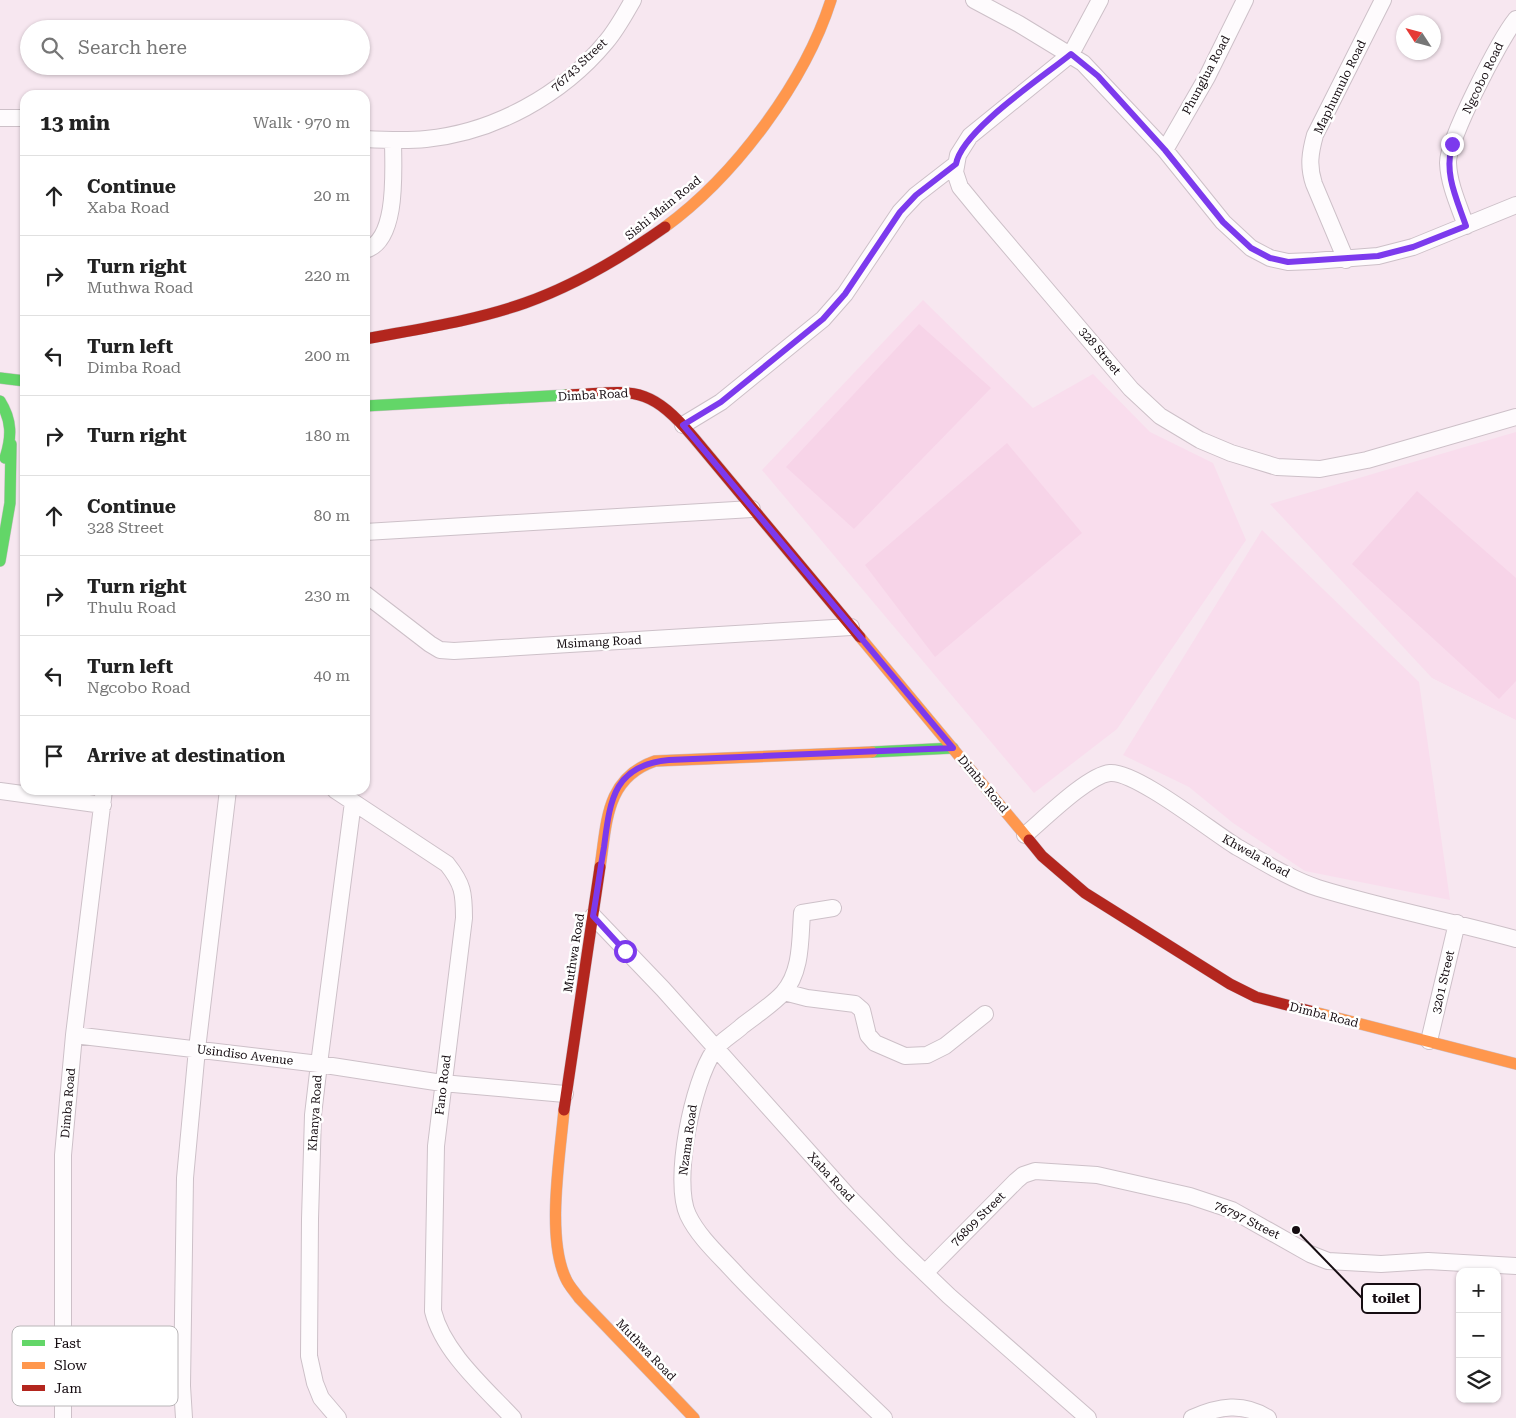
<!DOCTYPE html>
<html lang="en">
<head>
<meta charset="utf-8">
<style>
	body { margin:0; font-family:"Roboto Serif",serif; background:#f6f6f6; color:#222 }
	.controls { position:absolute; right:15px; bottom:15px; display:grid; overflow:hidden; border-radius:10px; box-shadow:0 1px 4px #0004 }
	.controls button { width:45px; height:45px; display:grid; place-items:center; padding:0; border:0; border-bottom:1px solid #e0e0e0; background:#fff; color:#222; font:25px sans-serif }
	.compass { position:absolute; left:1396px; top:15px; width:45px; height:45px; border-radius:50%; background:#fff; box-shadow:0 1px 4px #0004; rotate:306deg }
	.stop { position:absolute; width:15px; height:15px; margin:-11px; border:4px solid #7c3aed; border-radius:50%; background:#fff }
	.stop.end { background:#7c3aed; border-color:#fff; box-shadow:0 1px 5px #0008 }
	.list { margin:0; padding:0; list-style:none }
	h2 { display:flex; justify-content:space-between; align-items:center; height:65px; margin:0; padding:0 20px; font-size:21px }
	h2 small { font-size:16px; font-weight:400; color:#767676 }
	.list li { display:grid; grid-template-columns:32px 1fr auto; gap:15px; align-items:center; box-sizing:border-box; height:80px; padding:0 20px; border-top:1px solid #e0e0e0 }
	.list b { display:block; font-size:19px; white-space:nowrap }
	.list p { margin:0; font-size:16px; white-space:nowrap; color:#767676 }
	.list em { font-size:16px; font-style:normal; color:#767676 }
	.icon { flex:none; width:28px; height:28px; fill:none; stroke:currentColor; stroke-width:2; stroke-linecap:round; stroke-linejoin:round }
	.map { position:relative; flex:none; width:1516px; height:1418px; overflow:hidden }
	.search { position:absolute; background:#fff; box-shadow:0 1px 4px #0004; left:20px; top:20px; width:350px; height:55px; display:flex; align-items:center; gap:12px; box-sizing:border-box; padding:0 18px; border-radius:28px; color:#767676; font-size:19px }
	.panel { position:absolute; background:#fff; box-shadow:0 1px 4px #0004; left:20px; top:90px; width:350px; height:705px; border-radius:15px }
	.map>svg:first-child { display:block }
</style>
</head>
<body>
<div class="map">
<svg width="1516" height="1418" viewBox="0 0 1516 1418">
	<rect width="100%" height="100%" fill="#f7e7f0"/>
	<path fill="#f9dded" d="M 923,300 L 1033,408 L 1093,374 L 1150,432 L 1213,463 L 1246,540 L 1117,729 L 1034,793 L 762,470 Z
		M 1516,432 L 1516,720 L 1432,678 L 1270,504 Z
		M 1262,530 L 1419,682 L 1450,900 L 1305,871 L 1233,823 L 1189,787 L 1123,755 Z"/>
	<path fill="#f7d4e8" d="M 919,324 L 991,388 L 854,529 L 786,467 Z
		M 1007,443 L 1082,533 L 935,657 L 865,565 Z
		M 1417,491 L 1516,578 L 1516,681 L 1499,699 L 1352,564 Z"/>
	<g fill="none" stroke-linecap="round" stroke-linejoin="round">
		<g stroke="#cdc0c8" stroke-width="18">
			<path id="street" d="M 974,0 L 1019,24 L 1083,63 L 1165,150 L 1223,222 L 1251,248 L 1270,258 L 1288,262 L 1314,261 L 1378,256 L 1413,247 L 1516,205
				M 1100,0 L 1071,54 L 970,136 L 958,155 L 955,172 L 960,187 L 983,215 L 1131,389 L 1160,416 L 1200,440 L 1231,453 L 1277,467 L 1320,469 L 1367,460 L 1516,417
				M 0,118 L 25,118
				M 365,139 C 385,140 406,141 426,139 C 495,132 562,95 606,42 C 617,29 625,14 633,0
				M 1165,150 L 1207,77 L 1245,0
				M 1466,226 C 1459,206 1449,185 1448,163 C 1447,141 1500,39 1516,19
				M 365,250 C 399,241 393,167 393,140
				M 1346,260 L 1314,184 C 1308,166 1310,153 1315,135 L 1383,0
				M 683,425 L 721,402 L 823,319 L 845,294 L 900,212 L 916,195 L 956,164
				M 365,532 L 752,509
				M 365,594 L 430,644 L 440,650 L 454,651 L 851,627
				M 335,790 L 447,864 C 463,884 464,893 464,918 L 436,1146 L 433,1311 C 443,1352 485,1388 513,1418
				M 0,791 L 103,805
				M 1025,835 C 1043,820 1088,775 1110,773 C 1136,771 1211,831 1237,847 C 1262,861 1290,879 1318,888 C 1383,908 1450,921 1516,939
				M 833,908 L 802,913 C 800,939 802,972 783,993 C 772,1005 756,1015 742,1026 C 734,1034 720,1041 714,1051 C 693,1081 672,1181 688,1215 C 699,1238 721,1257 738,1276 C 785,1325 835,1371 884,1418
				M 593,916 L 663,989 L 849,1197 L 901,1250 L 949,1296 L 1088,1418
				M 784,992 L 807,998 L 855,1004 L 862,1010 L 868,1035 L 875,1043 L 905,1056 L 927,1055 L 945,1046 L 985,1014
				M 74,1035 L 319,1064 L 442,1083 L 565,1094
				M 1429,1041 L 1457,923
				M 925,1273 L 1016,1181 L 1023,1175 L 1035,1171 L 1097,1175 L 1190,1196 L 1232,1210 L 1310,1254 L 1328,1261 L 1381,1264 L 1428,1261 L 1516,1266
				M 63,1418 L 63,1155 L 74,1035 L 104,790
				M 184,1418 L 182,1386 L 185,1178 L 197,1049 L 228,790
				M 338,1418 L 321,1398 L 315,1383 L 309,1356 L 310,1219 L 313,1115 L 319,1064 L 353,802
				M 1192,1418 C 1219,1406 1243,1402 1268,1418"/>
		</g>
		<g stroke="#cdc0c8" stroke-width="12">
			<path id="fast" d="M 0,378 L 25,381
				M 0,401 C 12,420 12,437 5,458
				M 365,406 L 567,395
				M 0,561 L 10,503 L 11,444
				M 872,752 L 953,748"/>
		</g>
		<g stroke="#cdc0c8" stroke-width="12">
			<path id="slow" d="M 665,227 C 735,176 805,82 831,0
				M 860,637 L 1029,840
				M 600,867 C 607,823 605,778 655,761 L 872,752
				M 1314,1012 L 1516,1064
				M 564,1110 C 560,1156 546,1238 566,1279 C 569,1286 575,1292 579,1298 L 694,1418"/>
		</g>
		<g stroke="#cdc0c8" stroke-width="12">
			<path id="jam" d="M 365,339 C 418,329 474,321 525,303 C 576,285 621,258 665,227
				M 567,395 C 634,392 647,383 694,438 L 860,637
				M 1029,840 L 1042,856 L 1085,893 L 1230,984 L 1256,997 L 1314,1012
				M 564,1110 L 600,867"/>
		</g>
		<use href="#street" stroke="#fefbfd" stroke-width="16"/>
		<use href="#fast" stroke="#63d668" stroke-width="11"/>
		<use href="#slow" stroke="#ff974d" stroke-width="11"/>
		<use href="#jam" stroke="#b3261e" stroke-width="11"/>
	</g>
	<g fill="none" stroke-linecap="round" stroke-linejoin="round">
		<path stroke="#7c3aed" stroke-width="6" d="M 625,951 L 593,916 C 597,893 600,870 604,847 C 610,801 613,765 669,760 L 953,748 L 683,425 L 721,402 L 823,319 L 845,294 L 900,212 L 916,195 L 956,164 C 962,130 1043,77 1071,54 L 1098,76 L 1165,150 L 1223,222 L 1251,248 L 1270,258 L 1288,262 L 1378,256 L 1413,247 L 1466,226 C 1456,197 1444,174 1452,144"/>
	</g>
	<g text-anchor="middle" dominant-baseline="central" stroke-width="5" stroke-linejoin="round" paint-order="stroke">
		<g font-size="12" fill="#150c11" stroke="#fff">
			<text transform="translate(579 65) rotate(-43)">76743 Street</text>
			<text transform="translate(1206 75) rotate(-62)">Phunglua Road</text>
			<text transform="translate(1483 78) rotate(-64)">Ngcobo Road</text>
			<text transform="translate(1340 87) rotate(-64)">Maphumulo Road</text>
			<text transform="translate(663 208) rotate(-39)">Sishi Main Road</text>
			<text transform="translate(1100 351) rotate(50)">328 Street</text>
			<text transform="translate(593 395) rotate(-3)">Dimba Road</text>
			<text transform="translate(599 642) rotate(-3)">Msimang Road</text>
			<text transform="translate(983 784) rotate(50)">Dimba Road</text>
			<text transform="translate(1256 856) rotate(29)">Khwela Road</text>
			<text transform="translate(574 953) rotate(-81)">Muthwa Road</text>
			<text transform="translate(1443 982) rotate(-77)">3201 Street</text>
			<text transform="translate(1324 1015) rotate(14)">Dimba Road</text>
			<text transform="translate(245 1055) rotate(7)">Usindiso Avenue</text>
			<text transform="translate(443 1085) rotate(-83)">Fano Road</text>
			<text transform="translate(68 1103) rotate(-85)">Dimba Road</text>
			<text transform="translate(315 1113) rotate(-86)">Khanya Road</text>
			<text transform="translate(688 1140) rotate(-82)">Nzama Road</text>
			<text transform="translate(831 1177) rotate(47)">Xaba Road</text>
			<text transform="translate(978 1219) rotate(-45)">76809 Street</text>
			<text transform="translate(1247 1220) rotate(26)">76797 Street</text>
			<text transform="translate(646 1350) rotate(46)">Muthwa Road</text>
		</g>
	</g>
	<rect x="12" y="1326" width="166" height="80" rx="8" fill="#fff" stroke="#b9b6b8" stroke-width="1"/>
	<rect x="22" y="1340" width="23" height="6" fill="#63d668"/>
	<rect x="22" y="1362" width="23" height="7" fill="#ff974d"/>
	<rect x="22" y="1385" width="23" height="6" fill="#b3261e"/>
	<g font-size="14" fill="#150c11">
		<text x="54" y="1348">Fast</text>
		<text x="54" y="1370">Slow</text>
		<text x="54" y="1393">Jam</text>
	</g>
	<path fill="none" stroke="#150c11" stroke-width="2" d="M1296 1230L1362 1298"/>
	<circle fill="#150c11" stroke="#fff" stroke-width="2" cx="1296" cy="1230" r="5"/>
	<rect fill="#fff" stroke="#150c11" stroke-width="2" x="1362" y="1284" width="58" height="29" rx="5"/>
	<g font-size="14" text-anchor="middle" font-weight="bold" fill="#150c11">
		<text x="1391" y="1303">toilet</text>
	</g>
</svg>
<div class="controls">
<button>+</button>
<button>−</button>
<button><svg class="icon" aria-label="layers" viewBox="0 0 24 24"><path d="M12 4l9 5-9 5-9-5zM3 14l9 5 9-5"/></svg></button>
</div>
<svg class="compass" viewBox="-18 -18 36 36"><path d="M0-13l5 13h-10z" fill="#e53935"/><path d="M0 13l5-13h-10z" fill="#767676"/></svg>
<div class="stop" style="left:625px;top:951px"></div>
<div class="stop end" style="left:1452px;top:144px"></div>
<div class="search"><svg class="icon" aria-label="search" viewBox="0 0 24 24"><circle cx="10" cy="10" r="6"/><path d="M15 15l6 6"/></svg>Search here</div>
<section class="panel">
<h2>13 min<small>Walk · 970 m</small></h2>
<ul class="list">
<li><svg class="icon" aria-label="ahead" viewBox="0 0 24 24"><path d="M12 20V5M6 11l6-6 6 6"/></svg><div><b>Continue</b><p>Xaba Road</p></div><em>20 m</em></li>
<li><svg class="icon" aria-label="right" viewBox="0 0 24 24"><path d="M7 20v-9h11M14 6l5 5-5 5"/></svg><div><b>Turn right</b><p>Muthwa Road</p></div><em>220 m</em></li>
<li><svg class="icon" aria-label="left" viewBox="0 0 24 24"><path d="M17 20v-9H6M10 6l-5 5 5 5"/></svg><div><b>Turn left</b><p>Dimba Road</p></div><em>200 m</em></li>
<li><svg class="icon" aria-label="right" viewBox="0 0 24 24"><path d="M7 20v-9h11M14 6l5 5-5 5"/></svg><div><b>Turn right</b></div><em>180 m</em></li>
<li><svg class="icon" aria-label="ahead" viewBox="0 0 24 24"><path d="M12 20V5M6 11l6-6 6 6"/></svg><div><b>Continue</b><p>328 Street</p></div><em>80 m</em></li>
<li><svg class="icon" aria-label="right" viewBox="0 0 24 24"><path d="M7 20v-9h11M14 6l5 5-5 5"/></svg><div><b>Turn right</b><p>Thulu Road</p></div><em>230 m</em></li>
<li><svg class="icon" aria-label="left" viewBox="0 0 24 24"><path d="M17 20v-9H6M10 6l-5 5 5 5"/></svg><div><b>Turn left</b><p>Ngcobo Road</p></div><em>40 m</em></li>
<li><svg class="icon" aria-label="arrive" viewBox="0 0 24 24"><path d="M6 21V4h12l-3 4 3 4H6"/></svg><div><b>Arrive at destination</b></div></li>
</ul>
</section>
</div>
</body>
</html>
